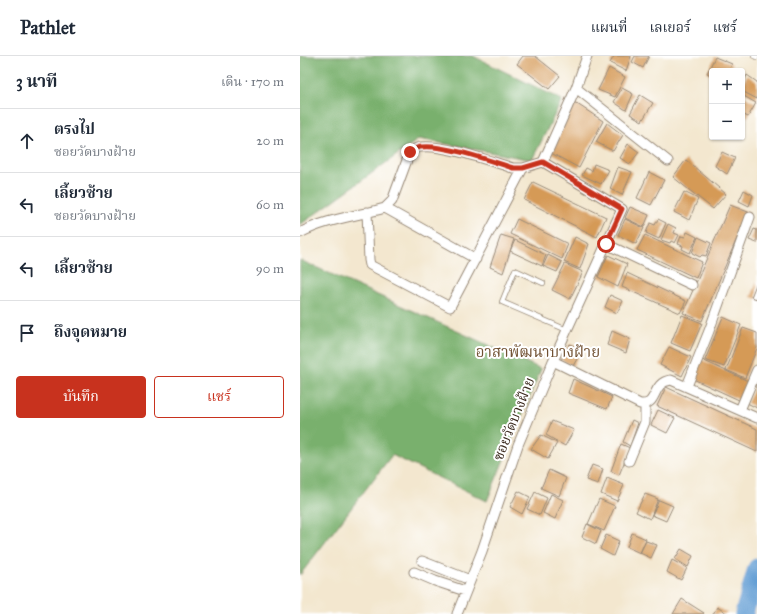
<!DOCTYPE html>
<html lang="th">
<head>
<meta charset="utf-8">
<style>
	body { margin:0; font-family:"IM FELL Great Primer","Noto Serif Thai",serif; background:#f2f2f3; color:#1f2937 }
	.controls { position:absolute; right:12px; top:12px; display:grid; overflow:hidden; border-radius:4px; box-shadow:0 1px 3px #0004 }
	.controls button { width:36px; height:36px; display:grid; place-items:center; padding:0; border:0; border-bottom:1px solid #e0e1e3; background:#fff; color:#1f2937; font:20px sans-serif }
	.stop { position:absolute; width:12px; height:12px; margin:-9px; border:3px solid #c8321e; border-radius:50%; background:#fff }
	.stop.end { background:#c8321e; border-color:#fff; box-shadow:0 1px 4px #0008 }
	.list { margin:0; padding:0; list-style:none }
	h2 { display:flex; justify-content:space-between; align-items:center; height:52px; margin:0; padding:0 16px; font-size:17px }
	h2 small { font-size:13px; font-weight:400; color:#747a83 }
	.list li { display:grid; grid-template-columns:26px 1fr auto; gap:12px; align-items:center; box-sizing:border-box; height:64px; padding:0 16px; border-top:1px solid #e0e1e3 }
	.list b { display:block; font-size:15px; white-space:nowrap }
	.list p { margin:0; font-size:13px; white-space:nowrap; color:#747a83 }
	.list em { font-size:13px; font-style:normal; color:#747a83 }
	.actions { display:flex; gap:8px; padding:12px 16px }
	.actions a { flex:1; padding:9px 0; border:1px solid #c8321e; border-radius:4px; text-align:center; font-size:14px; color:#c8321e }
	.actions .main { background:#c8321e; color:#fff }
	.icon { flex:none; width:22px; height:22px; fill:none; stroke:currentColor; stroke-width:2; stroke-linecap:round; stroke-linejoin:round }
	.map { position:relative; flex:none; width:457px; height:558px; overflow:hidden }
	header { display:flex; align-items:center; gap:24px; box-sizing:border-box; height:56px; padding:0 20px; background:#fff; border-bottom:1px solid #e0e1e3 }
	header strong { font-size:19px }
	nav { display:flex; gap:22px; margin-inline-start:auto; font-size:14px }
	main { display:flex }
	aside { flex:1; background:#fff }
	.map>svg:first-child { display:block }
</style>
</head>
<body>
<header>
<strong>Pathlet</strong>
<nav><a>แผนที่</a><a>เลเยอร์</a><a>แชร์</a></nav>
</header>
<main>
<aside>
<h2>3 นาที<small>เดิน · 170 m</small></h2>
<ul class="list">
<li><svg class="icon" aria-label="ahead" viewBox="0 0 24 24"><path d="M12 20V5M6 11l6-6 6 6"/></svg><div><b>ตรงไป</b><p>ซอยวัดบางฝ้าย</p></div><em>20 m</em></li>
<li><svg class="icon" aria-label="left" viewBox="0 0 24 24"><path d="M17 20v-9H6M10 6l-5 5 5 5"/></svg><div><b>เลี้ยวซ้าย</b><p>ซอยวัดบางฝ้าย</p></div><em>60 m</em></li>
<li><svg class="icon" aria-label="left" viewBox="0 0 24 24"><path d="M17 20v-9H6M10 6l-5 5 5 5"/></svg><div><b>เลี้ยวซ้าย</b></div><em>90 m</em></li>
<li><svg class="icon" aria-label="arrive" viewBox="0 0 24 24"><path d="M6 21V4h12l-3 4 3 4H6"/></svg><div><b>ถึงจุดหมาย</b></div></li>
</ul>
<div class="actions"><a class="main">บันทึก</a><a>แชร์</a></div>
</aside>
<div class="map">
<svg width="457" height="558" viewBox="0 0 457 558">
	<rect width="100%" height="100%" fill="#fff"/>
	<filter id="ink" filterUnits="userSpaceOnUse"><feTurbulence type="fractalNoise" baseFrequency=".025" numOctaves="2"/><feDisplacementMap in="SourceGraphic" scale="8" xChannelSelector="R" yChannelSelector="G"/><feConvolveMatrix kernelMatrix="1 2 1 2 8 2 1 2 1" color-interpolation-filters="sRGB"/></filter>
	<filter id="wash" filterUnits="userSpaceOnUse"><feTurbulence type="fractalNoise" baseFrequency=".012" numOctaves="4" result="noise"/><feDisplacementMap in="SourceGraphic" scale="16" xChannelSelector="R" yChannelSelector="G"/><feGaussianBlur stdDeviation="0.9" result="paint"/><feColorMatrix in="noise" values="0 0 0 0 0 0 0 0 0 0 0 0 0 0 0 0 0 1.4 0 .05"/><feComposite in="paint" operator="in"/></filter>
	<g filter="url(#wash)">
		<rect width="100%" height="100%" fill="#f3e7cf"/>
		<path fill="#79b06d" stroke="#5a6d46" d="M 0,0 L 173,0 L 262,44 L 232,104 L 119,83 L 0,169 Z
			M 0,204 L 241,313 L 187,445 L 92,399 L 0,519 Z"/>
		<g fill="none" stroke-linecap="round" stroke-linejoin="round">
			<path stroke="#649ed4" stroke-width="19" d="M 444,558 L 457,512"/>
		</g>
		<g id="blocks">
			<path fill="#d59a57" d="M 223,0 L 235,0 L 260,20 L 249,33 L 217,8 Z
				M 314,0 L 331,0 L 326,15 L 310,7 Z
				M 335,0 L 349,0 L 343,12 L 332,6 Z
				M 415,1 L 432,8 L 429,15 L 412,15 L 412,20 L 407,17 Z
				M 309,12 L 325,21 L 315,41 L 298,34 Z
				M 447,19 L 457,26 L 457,43 L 442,35 L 442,30 Z
				M 322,32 L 333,38 L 326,54 L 314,46 Z
				M 340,39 L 353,47 L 342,65 L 330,58 Z
				M 442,39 L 456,47 L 448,61 L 442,58 Z
				M 274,46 L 303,65 L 279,112 L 251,97 Z
				M 307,67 L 323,79 L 313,95 L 296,86 Z
				M 328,88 L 339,96 L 330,108 L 320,102 Z
				M 422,96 L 435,102 L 427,118 L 415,110 Z
				M 386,104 L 426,138 L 413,153 L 373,121 Z
				M 294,108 L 309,114 L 301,128 L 282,119 L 286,112 L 292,115 Z
				M 318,111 L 332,116 L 322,139 L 310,133 Z
				M 349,116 L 364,124 L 351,149 L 337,142 Z
				M 233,126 L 306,161 L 297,181 L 224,144 Z
				M 444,134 L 453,139 L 449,150 L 439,145 Z
				M 384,136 L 398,143 L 389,164 L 374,156 Z
				M 430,149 L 448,156 L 402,265 L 383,257 Z
				M 330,151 L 349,159 L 344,171 L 325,162 Z
				M 217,163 L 268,188 L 262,203 L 210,178 Z
				M 325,163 L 344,172 L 336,188 L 318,179 Z
				M 358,163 L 366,167 L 359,183 L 346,177 L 350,167 L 355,169 Z
				M 368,168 L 376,172 L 374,177 L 379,179 L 375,187 L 371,185 L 370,187 L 361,184 Z
				M 454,173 L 457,174 L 457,187 L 449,184 Z
				M 387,176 L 397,181 L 390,197 L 382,193 L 383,190 L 378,188 L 381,180 L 385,181 Z
				M 201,179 L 214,183 L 203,217 L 190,211 Z
				M 345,179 L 402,206 L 396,222 L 337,194 Z
				M 275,181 L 289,188 L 280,213 L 264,206 Z
				M 398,181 L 411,187 L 406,200 L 402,199 L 400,201 L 392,197 Z
				M 215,184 L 246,199 L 242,210 L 210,195 Z
				M 248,199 L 262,206 L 257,216 L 243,210 Z
				M 308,199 L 327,208 L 318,231 L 298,221 Z
				M 265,208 L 283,216 L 270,243 L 252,234 Z
				M 327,217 L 386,245 L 380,257 L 322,231 Z
				M 457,226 L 457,243 L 451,241 Z
				M 310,239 L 323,245 L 317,257 L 305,251 Z
				M 382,259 L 402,267 L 390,295 L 371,287 Z
				M 423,261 L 441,269 L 424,311 L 405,304 Z
				M 443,272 L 457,277 L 457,292 L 445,322 L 426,314 Z
				M 312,275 L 330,283 L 326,297 L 307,289 Z
				M 270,288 L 282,294 L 273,310 L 261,304 Z
				M 369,291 L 391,301 L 382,320 L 360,309 Z
				M 400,303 L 448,325 L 439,344 L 391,322 Z
				M 273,323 L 312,341 L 307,353 L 268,337 Z
				M 456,329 L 457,330 L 457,352 L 447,347 Z
				M 366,331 L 457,373 L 457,396 L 357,350 Z
				M 358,354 L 375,362 L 367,377 L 351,369 Z
				M 332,364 L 338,367 L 330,390 L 323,386 Z
				M 252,365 L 274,374 L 265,390 L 246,379 Z
				M 241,379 L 257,387 L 248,403 L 231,393 Z
				M 321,388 L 330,392 L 319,419 L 311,415 Z
				M 292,409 L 303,413 L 298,428 L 286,424 Z
				M 249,414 L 266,422 L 259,440 L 241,432 Z
				M 307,422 L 324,429 L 317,445 L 301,438 Z
				M 218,435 L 230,441 L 222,458 L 210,451 Z
				M 235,436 L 247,442 L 240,459 L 227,453 Z
				M 251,438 L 263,444 L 255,463 L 243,457 Z
				M 345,438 L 358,443 L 350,463 L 336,456 Z
				M 299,443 L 315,450 L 304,475 L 288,468 Z
				M 359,444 L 373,450 L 366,465 L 352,459 Z
				M 287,468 L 301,475 L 296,488 L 282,481 Z
				M 332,477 L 346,483 L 340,497 L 327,491 Z
				M 306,479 L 319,485 L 313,500 L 300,493 Z
				M 346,485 L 357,489 L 351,502 L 340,497 Z
				M 381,493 L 393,500 L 388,511 L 375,503 Z
				M 372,504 L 387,512 L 381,524 L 367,516 Z
				M 382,543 L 404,557 L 403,558 L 373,558 Z
				M 417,551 L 428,558 L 413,558 Z"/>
		</g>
	</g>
	<g filter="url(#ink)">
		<use href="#blocks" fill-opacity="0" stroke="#978876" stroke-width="1"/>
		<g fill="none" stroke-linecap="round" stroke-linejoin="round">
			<g stroke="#978876" stroke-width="6">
				<path id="lane" d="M 454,0 L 457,1
					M 243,227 L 215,214 L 202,246 L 267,274"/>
			</g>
			<g stroke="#978876" stroke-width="11">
				<path id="street" d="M 276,32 L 368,105
					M 85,152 L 176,203
					M 67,156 L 69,204 L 70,209 L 150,251 L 223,112
					M 0,177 C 26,163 57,160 85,152 L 92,145 L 110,96 C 113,94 117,91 121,91 C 143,88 190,105 213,112 L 223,112 L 243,106
					M 306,188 L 392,229
					M 253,305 L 340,348 C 359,350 350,327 371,324 L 457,362
					M 387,330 L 409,275 L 450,161
					M 440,354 L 457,314
					M 329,405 L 345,366 L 345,349
					M 122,505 L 170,524
					M 114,516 L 135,525 L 165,535
					M 157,558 L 182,495 L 218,389 L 253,305 L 322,153 L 243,106 L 276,32 L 287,0"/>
			</g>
			<use href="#lane" stroke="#fff" stroke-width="4.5"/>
			<use href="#street" stroke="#fff" stroke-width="9"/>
		</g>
	</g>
	<g fill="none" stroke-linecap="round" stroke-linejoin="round" filter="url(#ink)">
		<path stroke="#c8321e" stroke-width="5" d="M 110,96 C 113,94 117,91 121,91 C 143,88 191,105 213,112 L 223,112 L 243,106 L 322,153 L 306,188"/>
	</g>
	<g text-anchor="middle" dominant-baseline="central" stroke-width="4" stroke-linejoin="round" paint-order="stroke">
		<g font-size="14" fill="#3b2a1e" stroke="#fff">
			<text transform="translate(214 363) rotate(-68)">ซอยวัดบางฝ้าย</text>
		</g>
		<g font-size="15" fill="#715132" stroke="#fff">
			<text x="238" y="296">อาสาพัฒนาบางฝ้าย</text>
		</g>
	</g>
</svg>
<div class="controls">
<button>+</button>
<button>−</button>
</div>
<div class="stop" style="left:306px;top:188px"></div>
<div class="stop end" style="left:110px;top:96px"></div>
</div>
</main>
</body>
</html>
